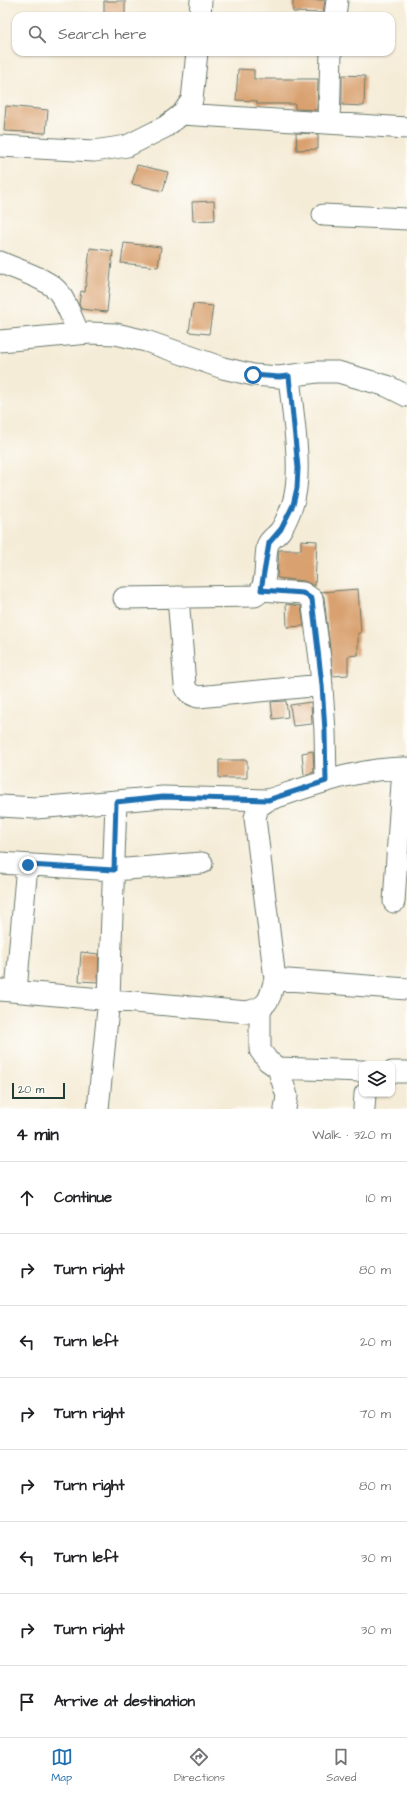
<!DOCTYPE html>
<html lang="en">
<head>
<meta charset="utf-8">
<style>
	body { margin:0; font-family:"Architects Daughter",sans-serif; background:#f2f2f2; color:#202124 }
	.controls { position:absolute; right:12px; bottom:12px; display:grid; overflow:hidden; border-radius:8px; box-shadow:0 1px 3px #0004 }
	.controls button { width:36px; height:36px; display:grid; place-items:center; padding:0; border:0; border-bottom:1px solid #e0e0e0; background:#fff; color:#202124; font:20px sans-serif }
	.scale { position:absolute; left:12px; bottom:10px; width:53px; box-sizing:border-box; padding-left:4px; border:2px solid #1f3d34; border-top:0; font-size:11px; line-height:14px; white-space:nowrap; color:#1f3d34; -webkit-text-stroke:3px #fdfcf7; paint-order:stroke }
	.stop { position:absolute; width:12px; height:12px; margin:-9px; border:3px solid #1f6fb2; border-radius:50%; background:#fff }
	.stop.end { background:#1f6fb2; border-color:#fff; box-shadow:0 1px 4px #0008 }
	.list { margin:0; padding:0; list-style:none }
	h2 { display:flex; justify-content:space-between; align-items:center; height:52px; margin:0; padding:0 16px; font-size:17px }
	h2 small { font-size:13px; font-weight:400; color:#757577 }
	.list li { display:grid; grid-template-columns:26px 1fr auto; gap:12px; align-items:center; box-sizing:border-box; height:72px; padding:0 16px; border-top:1px solid #e0e0e0 }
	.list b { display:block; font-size:15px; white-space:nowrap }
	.list em { font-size:13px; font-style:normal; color:#757577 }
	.icon { flex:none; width:22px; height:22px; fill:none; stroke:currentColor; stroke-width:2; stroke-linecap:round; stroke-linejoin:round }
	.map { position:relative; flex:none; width:407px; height:1109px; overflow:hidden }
	.search { position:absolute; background:#fff; box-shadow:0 1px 3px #0004; left:12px; right:12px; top:12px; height:44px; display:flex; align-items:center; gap:10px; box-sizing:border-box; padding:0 14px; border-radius:12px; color:#757577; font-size:15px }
	.sheet { height:628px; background:#fff }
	nav { display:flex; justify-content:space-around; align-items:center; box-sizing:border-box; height:56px; border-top:1px solid #e0e0e0; background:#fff; font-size:11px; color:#757577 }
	nav a { display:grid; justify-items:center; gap:2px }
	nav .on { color:#1f6fb2 }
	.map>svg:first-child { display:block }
</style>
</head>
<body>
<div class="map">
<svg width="407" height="1109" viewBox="0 0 407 1109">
	<rect width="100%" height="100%" fill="#fdfcf7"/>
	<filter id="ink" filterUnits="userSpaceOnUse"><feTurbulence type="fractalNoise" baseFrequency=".025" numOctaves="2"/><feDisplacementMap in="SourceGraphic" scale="8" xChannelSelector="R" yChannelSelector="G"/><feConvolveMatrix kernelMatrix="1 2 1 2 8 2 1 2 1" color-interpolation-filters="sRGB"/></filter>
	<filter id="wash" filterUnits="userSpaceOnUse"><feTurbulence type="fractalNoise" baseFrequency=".012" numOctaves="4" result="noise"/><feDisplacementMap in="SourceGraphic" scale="16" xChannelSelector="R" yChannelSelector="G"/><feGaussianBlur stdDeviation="0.9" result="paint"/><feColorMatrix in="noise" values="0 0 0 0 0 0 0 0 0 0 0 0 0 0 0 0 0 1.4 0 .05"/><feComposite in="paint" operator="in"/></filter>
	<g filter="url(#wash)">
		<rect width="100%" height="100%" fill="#f5ecd7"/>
		<g id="blocks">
			<path fill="#d9a170" d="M 293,0 L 325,0 L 323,13 L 293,12 Z
				M 104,1 L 125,1 L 125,16 L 104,16 Z
				M 238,69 L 254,70 L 254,79 L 318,79 L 317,110 L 295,109 L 295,104 L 257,104 L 257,101 L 236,100 Z
				M 342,75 L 365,76 L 364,106 L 342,105 Z
				M 6,106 L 48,110 L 46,133 L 4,131 Z
				M 296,133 L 318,134 L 318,149 L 297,150 Z
				M 137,165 L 168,172 L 163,191 L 132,184 Z
				M 214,201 L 215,220 L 193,221 L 192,202 Z
				M 124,243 L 161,247 L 158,267 L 121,263 Z
				M 90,248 L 113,251 L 107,312 L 81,309 L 79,304 L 81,291 L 85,292 Z
				M 193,304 L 213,306 L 209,334 L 189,332 Z
				M 301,540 L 317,541 L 315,586 L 304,581 L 277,578 L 279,550 L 301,550 Z
				M 358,589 L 361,633 L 358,633 L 358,655 L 348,656 L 348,675 L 333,676 L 324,597 L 321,592 Z
				M 286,604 L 301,606 L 304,626 L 287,627 Z
				M 286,701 L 288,717 L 273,719 L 271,702 Z
				M 311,702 L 312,724 L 293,726 L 290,705 Z
				M 313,751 L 314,772 L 304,775 L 302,753 Z
				M 219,760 L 247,760 L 247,778 L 219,778 Z
				M 81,952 L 99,954 L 98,982 L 79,981 Z"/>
		</g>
	</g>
	<g filter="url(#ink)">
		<use href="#blocks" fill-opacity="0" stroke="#6a7a6d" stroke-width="1"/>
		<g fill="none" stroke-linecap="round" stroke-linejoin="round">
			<g stroke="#6a7a6d" stroke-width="23">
				<path id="minor" d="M 200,16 L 201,0
					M 335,16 L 337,0
					M 182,114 L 407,128
					M 329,123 L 331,52
					M 0,146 L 94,151 L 127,146 L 165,127 L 182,114 L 192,100 L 197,52
					M 323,215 L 407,219
					M 0,262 C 17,270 50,279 60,294 C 68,306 73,321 79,334
					M 0,341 L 89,333 L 116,334 L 146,341 L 223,368 L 253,375 L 279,377 L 317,372 L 338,372 L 387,386 L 407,396
					M 261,590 L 303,593 L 312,599 L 320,659 L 325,731 L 326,781
					M 178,597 L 185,685 C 187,693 190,694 198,697 L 322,685
					M 124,598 L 255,596 C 270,587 263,559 268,544 C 270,539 277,535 280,531 C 285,524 289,514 292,506 C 304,474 292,411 289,376
					M 0,806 L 36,808 L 163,797 L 268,800
					M 0,863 L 114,870 L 202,863
					M 394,902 L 403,768
					M 275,979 L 407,989
					M 0,990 L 247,1012 C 270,1006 269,1000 275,979 L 255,818 L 258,807 L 268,800 C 314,785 358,768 407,768
					M 16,991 L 27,865
					M 260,1009 L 260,1050 L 268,1061 L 278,1068 L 287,1096 L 285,1109
					M 278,1068 L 362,1071
					M 392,1072 L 407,1072
					M 98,1109 L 109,999 L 116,802
					M 364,1109 L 365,1094"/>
			</g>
			<use href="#minor" stroke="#fff" stroke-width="21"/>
		</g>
	</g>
	<g fill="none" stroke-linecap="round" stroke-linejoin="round" filter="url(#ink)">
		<path stroke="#1f6fb2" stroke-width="5" d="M 28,865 L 114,870 L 116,802 L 163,797 L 268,800 L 326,781 L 325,731 L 322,685 L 312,599 L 303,593 L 261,590 L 269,543 L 281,529 L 293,505 L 297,488 L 298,468 L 289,376 L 279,377 L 253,375"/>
	</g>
</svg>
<div class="controls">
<button><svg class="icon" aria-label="layers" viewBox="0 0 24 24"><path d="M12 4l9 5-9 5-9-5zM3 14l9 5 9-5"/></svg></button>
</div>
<div class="scale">20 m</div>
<div class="stop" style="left:253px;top:375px"></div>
<div class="stop end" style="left:28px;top:865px"></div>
<div class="search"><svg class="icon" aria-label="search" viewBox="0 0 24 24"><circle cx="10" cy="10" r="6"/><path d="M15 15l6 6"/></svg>Search here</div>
</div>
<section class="sheet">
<h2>4 min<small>Walk · 320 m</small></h2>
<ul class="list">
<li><svg class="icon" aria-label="ahead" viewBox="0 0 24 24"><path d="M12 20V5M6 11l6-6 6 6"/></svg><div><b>Continue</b></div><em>10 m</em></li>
<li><svg class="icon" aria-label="right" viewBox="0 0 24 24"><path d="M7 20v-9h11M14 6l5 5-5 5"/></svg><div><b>Turn right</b></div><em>80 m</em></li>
<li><svg class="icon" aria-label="left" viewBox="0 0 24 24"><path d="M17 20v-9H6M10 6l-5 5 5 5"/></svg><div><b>Turn left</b></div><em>20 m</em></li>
<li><svg class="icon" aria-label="right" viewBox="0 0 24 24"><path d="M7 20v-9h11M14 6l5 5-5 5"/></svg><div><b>Turn right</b></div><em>70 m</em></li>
<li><svg class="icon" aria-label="right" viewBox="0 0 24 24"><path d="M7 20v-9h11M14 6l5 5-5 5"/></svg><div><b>Turn right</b></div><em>80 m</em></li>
<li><svg class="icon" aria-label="left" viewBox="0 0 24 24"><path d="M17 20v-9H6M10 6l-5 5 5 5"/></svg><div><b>Turn left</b></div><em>30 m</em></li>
<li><svg class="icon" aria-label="right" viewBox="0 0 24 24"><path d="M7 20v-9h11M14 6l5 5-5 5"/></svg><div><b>Turn right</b></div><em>30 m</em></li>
<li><svg class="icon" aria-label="arrive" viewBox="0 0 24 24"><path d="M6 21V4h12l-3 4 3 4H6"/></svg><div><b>Arrive at destination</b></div></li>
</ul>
</section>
<nav>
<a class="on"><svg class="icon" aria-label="map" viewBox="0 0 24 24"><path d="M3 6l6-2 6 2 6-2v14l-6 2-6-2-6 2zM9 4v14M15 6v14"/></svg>Map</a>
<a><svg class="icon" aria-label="directions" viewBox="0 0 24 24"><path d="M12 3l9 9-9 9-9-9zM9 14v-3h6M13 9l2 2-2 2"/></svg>Directions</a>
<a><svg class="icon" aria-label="saved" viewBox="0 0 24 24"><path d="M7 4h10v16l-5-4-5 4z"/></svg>Saved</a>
</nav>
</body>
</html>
